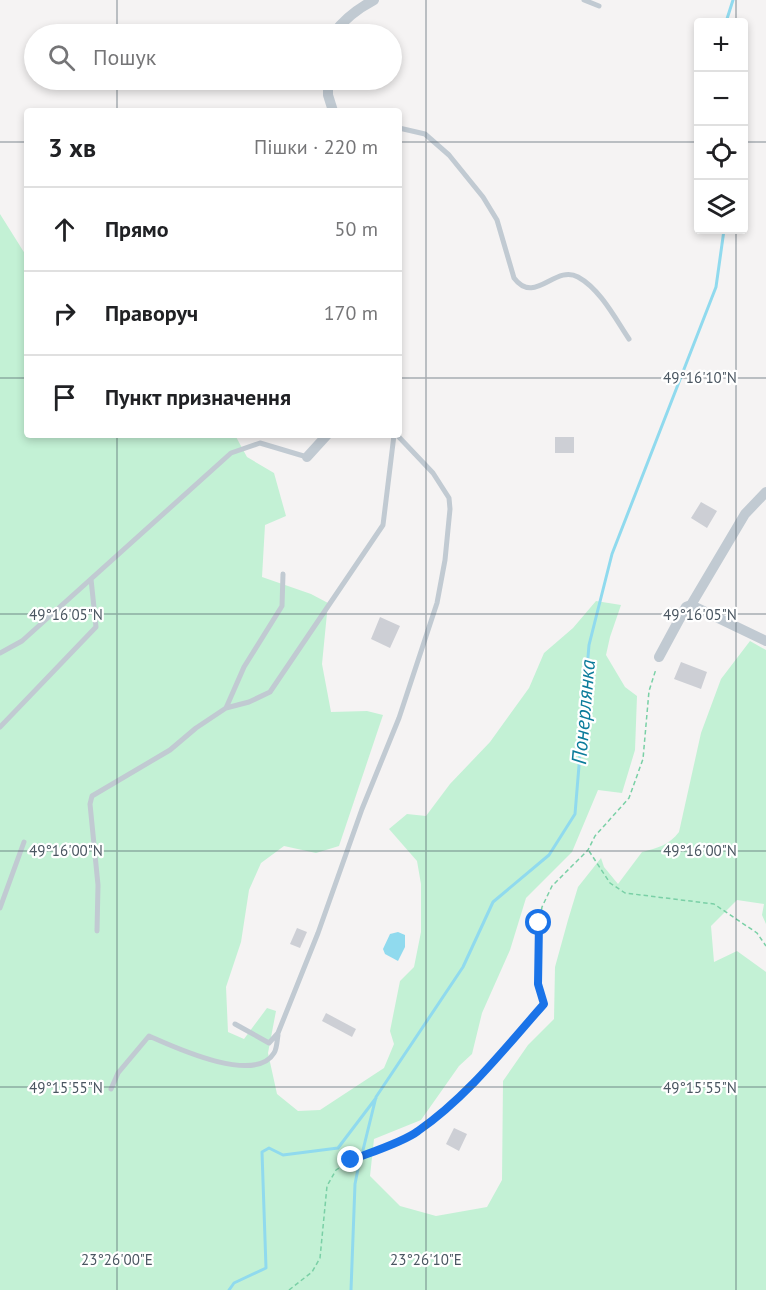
<!DOCTYPE html>
<html lang="uk">
<head>
<meta charset="utf-8">
<style>
	body { margin:0; font-family:"PT Sans",sans-serif; background:#f2f2f2; color:#202124 }
	.controls { position:absolute; right:18px; top:18px; display:grid; overflow:hidden; border-radius:6px; box-shadow:0 3px 9px #0003 }
	.controls button { width:54px; height:54px; display:grid; place-items:center; padding:0; border:0; border-bottom:2px solid #e0e0e0; background:#fff; color:#202124; font:30px sans-serif }
	.stop { position:absolute; width:18px; height:18px; margin:-14px; border:4px solid #1a73e8; border-radius:50%; background:#fff }
	.stop.end { background:#1a73e8; border-color:#fff; box-shadow:0 2px 6px #0008 }
	.list { margin:0; padding:0; list-style:none }
	h2 { display:flex; justify-content:space-between; align-items:center; height:78px; margin:0; padding:0 24px; font-size:26px }
	h2 small { font-size:20px; font-weight:400; color:#757577 }
	.list li { display:grid; grid-template-columns:39px 1fr auto; gap:18px; align-items:center; box-sizing:border-box; height:84px; padding:0 24px; border-top:2px solid #e0e0e0 }
	.list b { display:block; font-size:22px; white-space:nowrap }
	.list em { font-size:20px; font-style:normal; color:#757577 }
	.icon { flex:none; width:33px; height:33px; fill:none; stroke:currentColor; stroke-width:2; stroke-linecap:round; stroke-linejoin:round }
	.map { position:relative; flex:none; width:766px; height:1290px; overflow:hidden }
	.search { position:absolute; background:#fff; box-shadow:0 3px 9px #0003; left:24px; top:24px; width:378px; height:66px; display:flex; align-items:center; gap:15px; box-sizing:border-box; padding:0 21px; border-radius:33px; color:#757577; font-size:22px }
	.panel { position:absolute; background:#fff; box-shadow:0 3px 9px #0003; left:24px; top:108px; width:378px; height:330px; border-radius:6px }
	.map>svg:first-child { display:block }
</style>
</head>
<body>
<div class="map">
<svg width="766" height="1290" viewBox="0 0 766 1290">
	<rect width="100%" height="100%" fill="#f5f3f3"/>
	<path fill="#c3f1d5" d="M 0,214 L 27,257 L 27,435 L 235,435 L 247,457 L 274,473 L 286,516 L 265,525 L 262,577 L 311,594 L 328,603 L 322,664 L 331,712 L 367,711 L 383,715 L 339,846 L 316,853 L 284,846 L 261,863 L 249,890 L 241,942 L 226,987 L 228,1032 L 244,1039 L 267,1008 L 276,1011 L 268,1053 L 277,1094 L 298,1111 L 320,1110 L 384,1068 L 394,1044 L 390,1031 L 400,981 L 414,967 L 421,932 L 421,884 L 417,861 L 389,829 L 407,814 L 426,816 L 450,784 L 490,742 L 529,688 L 544,653 L 573,628 L 596,601 L 621,605 L 610,637 L 606,655 L 625,687 L 637,696 L 635,750 L 622,793 L 598,790 L 572,852 L 526,898 L 510,950 L 482,1013 L 472,1054 L 459,1066 L 421,1120 L 374,1139 L 370,1176 L 400,1206 L 436,1216 L 487,1207 L 502,1180 L 503,1081 L 528,1045 L 554,1019 L 555,967 L 568,920 L 578,887 L 601,858 L 604,867 L 618,884 L 642,852 C 658,848 669,845 679,832 L 701,733 L 721,679 L 750,641 L 766,650 L 766,924 L 762,915 L 764,904 L 737,900 L 711,926 L 714,962 L 737,951 L 766,972 L 766,1290 L 0,1290 Z"/>
	<path fill="#90daee" d="M 398,932 L 405,935 L 405,947 L 398,961 L 385,954 L 383,949 L 390,934 Z"/>
	<g fill="none" stroke-linecap="round" stroke-linejoin="round">
		<path stroke="#90daee" stroke-width="3" d="M 726,22 L 733,0
			M 363,1150 L 376,1097 L 463,967 L 493,902 L 549,855 L 575,814 L 589,645 L 612,554 L 716,287 L 724,230
			M 229,1290 L 234,1283 L 266,1268 L 262,1152 L 269,1148 L 283,1155 L 338,1148 L 376,1098
			M 351,1290 L 355,1184 L 359,1164"/>
	</g>
	<path fill="#cdcfd5" d="M 555,437 L 574,437 L 574,453 L 555,453 Z
		M 701,502 L 717,511 L 707,528 L 691,518 Z
		M 380,617 L 400,626 L 390,648 L 371,639 Z
		M 681,662 L 707,672 L 701,689 L 674,679 Z
		M 297,928 L 307,932 L 300,948 L 290,944 Z
		M 326,1013 L 356,1029 L 352,1037 L 322,1021 Z
		M 454,1128 L 467,1134 L 459,1151 L 446,1144 Z"/>
	<g fill="none" stroke-linecap="round" stroke-linejoin="round">
		<path stroke="#7ad0a6" stroke-width="1.5" stroke-dasharray="4.5 3" stroke-linecap="butt" d="M 589,851 L 610,883 L 625,893 L 714,904 L 757,933 L 766,946
			M 289,1290 L 312,1272 L 320,1258 L 327,1186 L 336,1170 L 351,1160 L 417,1133 L 453,1102 L 488,1067 L 545,1003 L 538,984 L 539,923 L 542,907 L 552,886 L 588,850 L 595,836 L 629,798 L 643,759 L 649,691 L 656,669"/>
		<path stroke="#c1cad2" stroke-width="5" d="M 584,0 L 599,6
			M 399,128 L 425,134 L 449,155 L 483,197 L 497,220 L 514,278 C 535,306 555,264 578,277 C 600,289 615,318 629,339
			M 0,653 L 22,641 L 231,453 L 260,443 L 307,457
			M 226,708 L 244,667 L 282,606 L 283,574
			M 0,727 L 96,627 L 91,579
			M 0,908 L 24,842
			M 97,931 L 98,885 L 90,804 L 92,796 L 170,750 L 196,728 L 226,708 L 249,702 L 270,692 L 383,525 L 394,435
			M 235,1024 L 269,1043 L 278,1033 L 318,933 L 362,809 L 399,718 L 437,603 L 445,560 L 450,509 L 449,498 L 433,473 L 397,435
			M 111,1089 L 118,1073 L 149,1036 C 174,1047 255,1085 274,1053 C 277,1049 277,1040 278,1035"/>
		<path stroke="#c1cad2" stroke-width="10" d="M 333,34 C 344,19 357,9 374,0
			M 328,80 L 328,95 L 333,111
			M 307,457 L 327,435
			M 691,605 L 766,641
			M 659,657 L 686,607 L 691,605 L 745,514 L 766,492"/>
	</g>
	<g fill="none" stroke-linecap="round" stroke-linejoin="round">
		<path stroke="#1a73e8" stroke-width="8" d="M 351,1160 C 369,1153 404,1142 418,1131 C 467,1097 505,1048 544,1004 L 538,984 L 539,923"/>
	</g>
	<path fill="none" stroke="#4a5661" stroke-width="1.5" stroke-opacity="0.45" d="M 117,0 L 117,34M 426,0 L 426,1290M 736,0 L 736,22M 117,80 L 117,111M 0,142 L 27,142M 399,142 L 698,142M 744,142 L 766,142M 736,230 L 736,1290M 0,378 L 27,378M 399,378 L 766,378M 117,435 L 117,1290M 0,614 L 766,614M 0,851 L 766,851M 0,1087 L 766,1087"/>
	<g text-anchor="middle" dominant-baseline="central" stroke-width="4.5" stroke-linejoin="round" paint-order="stroke">
		<g font-size="21" font-style="italic" fill="#0c7c9b" stroke="#fff">
			<text transform="translate(583 712) rotate(-85)">Понерлянка</text>
		</g>
	</g>
	<g font-size="15" text-anchor="middle" fill="#4a5661" stroke="#fff" stroke-width="4.5" stroke-linejoin="round" paint-order="stroke">
		<text x="700" y="383">49°16'10"N</text>
		<text x="66" y="620">49°16'05"N</text>
		<text x="700" y="620">49°16'05"N</text>
		<text x="66" y="856">49°16'00"N</text>
		<text x="700" y="856">49°16'00"N</text>
		<text x="66" y="1093">49°15'55"N</text>
		<text x="700" y="1093">49°15'55"N</text>
		<text x="117" y="1265">23°26'00"E</text>
		<text x="426" y="1265">23°26'10"E</text>
	</g>
</svg>
<div class="controls">
<button>+</button>
<button>−</button>
<button><svg class="icon" aria-label="locate" viewBox="0 0 24 24"><circle cx="12" cy="12" r="6"/><path d="M12 2v4M12 18v4M2 12h4M18 12h4"/></svg></button>
<button><svg class="icon" aria-label="layers" viewBox="0 0 24 24"><path d="M12 4l9 5-9 5-9-5zM3 14l9 5 9-5"/></svg></button>
</div>
<div class="stop" style="left:539px;top:923px"></div>
<div class="stop end" style="left:351px;top:1160px"></div>
<div class="search"><svg class="icon" aria-label="search" viewBox="0 0 24 24"><circle cx="10" cy="10" r="6"/><path d="M15 15l6 6"/></svg>Пошук</div>
<section class="panel">
<h2>3 хв<small>Пішки · 220 m</small></h2>
<ul class="list">
<li><svg class="icon" aria-label="ahead" viewBox="0 0 24 24"><path d="M12 20V5M6 11l6-6 6 6"/></svg><div><b>Прямо</b></div><em>50 m</em></li>
<li><svg class="icon" aria-label="right" viewBox="0 0 24 24"><path d="M7 20v-9h11M14 6l5 5-5 5"/></svg><div><b>Праворуч</b></div><em>170 m</em></li>
<li><svg class="icon" aria-label="arrive" viewBox="0 0 24 24"><path d="M6 21V4h12l-3 4 3 4H6"/></svg><div><b>Пункт призначення</b></div></li>
</ul>
</section>
</div>
</body>
</html>
